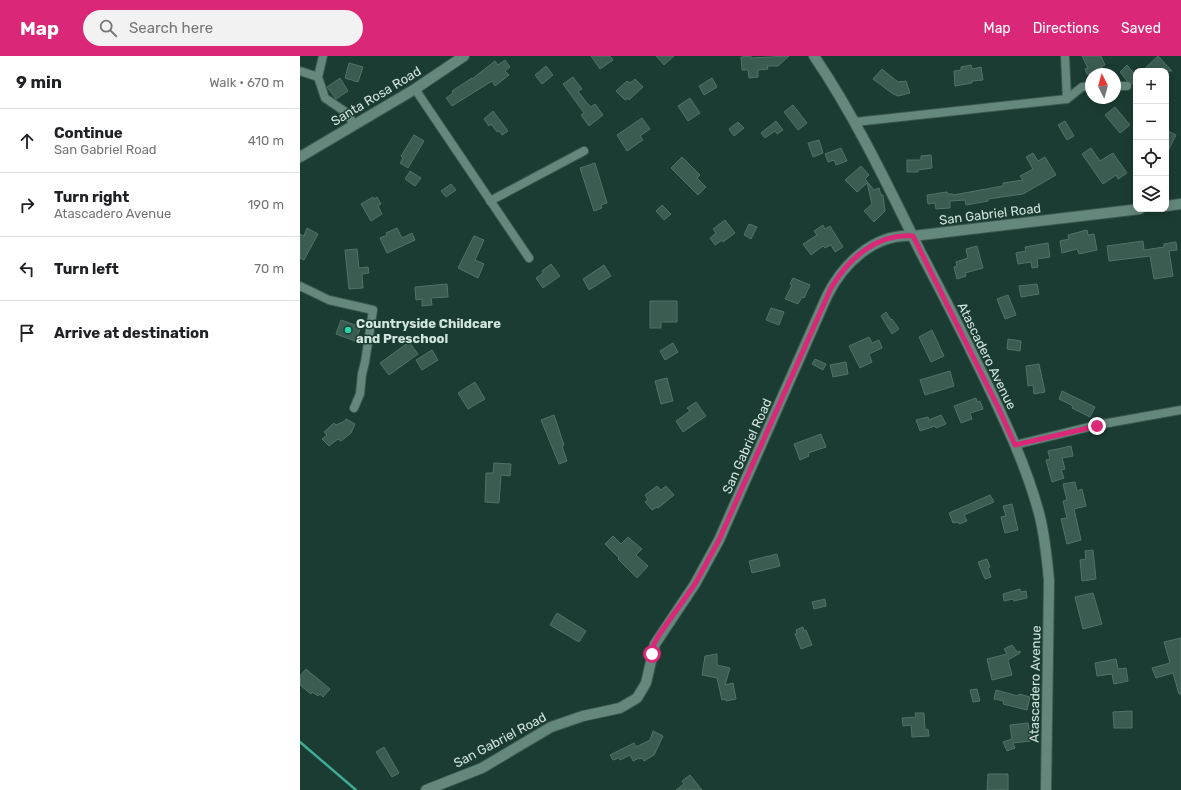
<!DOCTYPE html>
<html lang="en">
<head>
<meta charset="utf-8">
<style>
	body { margin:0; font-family:Rubik,sans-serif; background:#f2f2f2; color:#202124 }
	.controls { position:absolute; right:12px; top:12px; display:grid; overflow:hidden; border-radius:8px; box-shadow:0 2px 10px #0003 }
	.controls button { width:36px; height:36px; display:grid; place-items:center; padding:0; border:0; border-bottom:1px solid #e0e0e0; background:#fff; color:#202124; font:20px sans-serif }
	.compass { position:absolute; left:785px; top:12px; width:36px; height:36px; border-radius:50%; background:#fff; box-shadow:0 2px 10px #0003; rotate:354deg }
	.stop { position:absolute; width:12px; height:12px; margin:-9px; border:3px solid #db2777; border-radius:50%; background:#fff }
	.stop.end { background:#db2777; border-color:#fff; box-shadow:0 1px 4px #0008 }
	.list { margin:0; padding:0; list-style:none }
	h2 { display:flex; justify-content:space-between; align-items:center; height:52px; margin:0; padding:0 16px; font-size:17px }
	h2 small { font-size:13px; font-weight:400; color:#757577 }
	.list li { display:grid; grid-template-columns:26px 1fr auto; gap:12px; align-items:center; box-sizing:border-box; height:64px; padding:0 16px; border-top:1px solid #e0e0e0 }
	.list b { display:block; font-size:15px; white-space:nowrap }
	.list p { margin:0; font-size:13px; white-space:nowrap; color:#757577 }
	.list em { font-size:13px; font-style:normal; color:#757577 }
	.icon { flex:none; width:22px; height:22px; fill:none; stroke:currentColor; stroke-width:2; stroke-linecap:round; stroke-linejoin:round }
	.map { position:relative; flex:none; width:881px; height:734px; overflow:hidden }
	header { display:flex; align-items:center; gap:24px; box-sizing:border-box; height:56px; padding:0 20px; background:#db2777; color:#fff }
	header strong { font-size:19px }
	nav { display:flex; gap:22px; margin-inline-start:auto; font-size:14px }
	.search { width:280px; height:36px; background:#f2f2f2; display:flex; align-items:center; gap:10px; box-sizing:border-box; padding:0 14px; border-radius:22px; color:#757577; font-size:15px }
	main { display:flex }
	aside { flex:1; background:#fff }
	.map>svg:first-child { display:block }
</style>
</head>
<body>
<header>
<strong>Map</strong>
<div class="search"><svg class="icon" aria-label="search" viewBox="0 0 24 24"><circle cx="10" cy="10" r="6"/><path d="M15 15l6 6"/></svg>Search here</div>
<nav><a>Map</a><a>Directions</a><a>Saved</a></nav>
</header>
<main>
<aside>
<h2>9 min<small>Walk · 670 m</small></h2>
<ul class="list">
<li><svg class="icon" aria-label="ahead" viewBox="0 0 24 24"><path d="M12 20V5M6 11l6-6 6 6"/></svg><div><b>Continue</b><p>San Gabriel Road</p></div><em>410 m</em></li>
<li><svg class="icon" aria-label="right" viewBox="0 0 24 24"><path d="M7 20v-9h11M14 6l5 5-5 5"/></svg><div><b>Turn right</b><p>Atascadero Avenue</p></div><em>190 m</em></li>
<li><svg class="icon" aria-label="left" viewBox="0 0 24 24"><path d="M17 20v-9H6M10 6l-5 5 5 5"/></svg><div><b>Turn left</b></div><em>70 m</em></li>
<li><svg class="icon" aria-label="arrive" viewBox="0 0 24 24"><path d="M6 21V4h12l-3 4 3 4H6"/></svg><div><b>Arrive at destination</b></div></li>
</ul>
</aside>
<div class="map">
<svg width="881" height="734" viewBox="0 0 881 734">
	<rect width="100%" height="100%" fill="#1b3c32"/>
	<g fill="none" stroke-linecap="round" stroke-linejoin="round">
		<path stroke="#3fab94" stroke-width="2.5" d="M 0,686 L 56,734"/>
	</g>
	<path fill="#3a5c51" stroke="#517367" d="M 291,0 L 310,0 L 313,4 L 300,13 Z
		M 356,0 L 374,0 L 364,9 Z
		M 451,0 L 451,2 L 489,0 L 478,10 L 467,10 L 468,13 L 458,14 L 458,21 L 449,22 L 448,14 L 442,14 L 441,1 Z
		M 782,0 L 801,0 L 805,9 L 801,11 L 805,18 L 787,18 L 785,13 L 788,12 Z
		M 858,0 L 872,15 L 842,15 Z
		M 205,4 L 210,11 L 205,15 L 209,19 L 195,30 L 192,25 L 152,50 L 146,42 L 153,37 L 152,35 L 172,22 L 172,23 L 195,5 L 198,9 Z
		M 49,7 L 63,11 L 58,26 L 45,22 Z
		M 671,9 L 672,13 L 681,11 L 683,24 L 672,25 L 672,27 L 655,30 L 654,15 L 661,14 L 661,11 Z
		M 827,9 L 836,20 L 836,34 L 832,27 L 827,25 L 820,16 Z
		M 246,10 L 253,19 L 242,28 L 235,19 Z
		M 582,13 L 598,26 L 606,25 L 610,37 L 598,40 L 593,38 L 573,23 Z
		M 273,21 L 282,33 L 278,35 L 286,46 L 291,51 L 295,48 L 303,59 L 289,70 L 281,59 L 284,57 L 263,28 Z
		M 40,22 L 48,35 L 36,43 L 27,31 Z
		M 412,22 L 417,31 L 404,39 L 399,30 Z
		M 335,23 L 343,31 L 329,44 L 328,42 L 325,44 L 316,35 L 327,25 L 330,27 Z
		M 390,42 L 400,57 L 388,65 L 378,50 Z
		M 493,49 L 507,67 L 498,74 L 484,56 Z
		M 815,51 L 830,69 L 820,77 L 805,59 Z
		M 193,55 L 208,75 L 202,79 L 199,75 L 197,76 L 191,68 L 189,70 L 184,63 Z
		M 342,62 L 350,73 L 340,80 L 343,84 L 327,95 L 317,79 Z
		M 476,65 L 483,74 L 477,78 L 475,75 L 465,82 L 461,77 Z
		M 765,65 L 774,80 L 767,84 L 758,69 Z
		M 438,66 L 444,72 L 434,80 L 429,73 Z
		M 866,74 L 876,79 L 866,99 Z
		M 114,79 L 124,85 L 108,112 L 100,107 L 103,102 L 101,100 Z
		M 519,84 L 523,97 L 513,101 L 508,87 Z
		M 541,92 L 547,105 L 536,109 L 534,104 L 528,106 L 525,98 Z
		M 791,92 L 800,105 L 813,97 L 827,117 L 818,123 L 816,119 L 803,128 L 782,98 Z
		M 733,97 L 738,105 L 745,101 L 756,119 L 723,138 L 688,143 L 688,145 L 666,149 L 665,144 L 650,145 L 650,152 L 636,153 L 635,147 L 628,148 L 627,139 L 647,136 L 648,138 L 653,138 L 653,139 L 703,130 L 703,127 L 723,124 L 720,120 L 733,113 L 726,101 Z
		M 631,99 L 632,112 L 618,114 L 618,116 L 607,116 L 607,104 L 621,104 L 621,100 Z
		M 382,101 L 400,119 L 397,122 L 406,131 L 398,139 L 371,112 Z
		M 295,107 L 307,147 L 301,149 L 302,152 L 294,155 L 280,112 Z
		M 561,110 L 569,119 L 565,123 L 574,134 L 579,132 L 581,139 L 583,139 L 585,155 L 574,166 L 564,155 L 572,148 L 567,127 L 557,136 L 545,124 Z
		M 110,115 L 121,122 L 115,130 L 105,123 Z
		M 151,128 L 156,134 L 146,141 L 141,135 Z
		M 73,141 L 74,143 L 77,141 L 81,148 L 78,150 L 82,158 L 71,165 L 61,148 Z
		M 362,149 L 371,158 L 364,164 L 356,155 Z
		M 425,164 L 435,177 L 423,186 L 422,184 L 415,189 L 410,182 L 416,177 L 413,173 Z
		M 449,168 L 457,171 L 451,183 L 444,179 Z
		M 523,169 L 525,173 L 530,170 L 543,191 L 535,196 L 531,189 L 525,192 L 523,190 L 511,199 L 503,188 L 517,179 L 514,175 Z
		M 7,172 L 18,178 L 4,204 L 0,202 L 0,178 L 4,180 Z
		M 97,172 L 102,182 L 112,177 L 115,184 L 87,197 L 80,182 L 87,179 L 86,177 Z
		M 787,174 L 788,179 L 794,178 L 797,194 L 779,198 L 777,193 L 762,197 L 760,185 L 769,183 L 768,179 Z
		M 174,180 L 184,184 L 175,204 L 184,208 L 178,222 L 158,212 Z
		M 843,185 L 844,194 L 864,191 L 864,188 L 876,186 L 877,194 L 869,195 L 873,220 L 854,223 L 850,200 L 809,205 L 807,190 Z
		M 748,187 L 750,201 L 737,203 L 738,211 L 732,212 L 731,206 L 718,208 L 716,197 L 726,195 L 725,191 Z
		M 677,190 L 683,212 L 665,217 L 666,220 L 657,223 L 654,211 L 657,210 L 656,206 L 668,202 L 666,193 Z
		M 57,193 L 59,212 L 68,211 L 69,217 L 62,218 L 63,232 L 49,233 L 45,194 Z
		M 251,208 L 260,220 L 243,232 L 236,222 L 243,217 L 242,215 Z
		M 304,209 L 311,220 L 289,234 L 283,223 Z
		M 493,222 L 510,229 L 504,242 L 502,241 L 498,248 L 485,243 L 492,229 L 490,228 Z
		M 147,228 L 148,241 L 131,242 L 132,249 L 122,250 L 122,243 L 116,244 L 115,231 Z
		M 737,228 L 739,238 L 721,241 L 719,230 Z
		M 708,239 L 716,259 L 705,263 L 697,243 Z
		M 350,245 L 377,245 L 377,266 L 361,266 L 361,272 L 350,272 Z
		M 471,252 L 484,256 L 479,269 L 466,264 Z
		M 586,256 L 591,264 L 592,263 L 599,273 L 592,278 L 581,260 Z
		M 41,264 L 61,271 L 55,285 L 36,278 Z
		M 632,274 L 644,300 L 631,306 L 619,281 Z
		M 569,281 L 572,287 L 579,284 L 582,292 L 569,298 L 572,306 L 560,312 L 549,290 Z
		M 708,283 L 721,285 L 720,295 L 707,293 Z
		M 109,286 L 118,298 L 89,319 L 80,307 Z
		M 373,287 L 378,296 L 365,304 L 360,295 Z
		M 132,294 L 138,304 L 122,314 L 116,304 Z
		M 515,303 L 526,308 L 523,314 L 512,308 Z
		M 546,306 L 548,318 L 533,321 L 530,309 Z
		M 739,308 L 745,336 L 734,338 L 733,329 L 728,330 L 726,310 Z
		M 650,315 L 654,330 L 625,339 L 620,324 Z
		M 367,322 L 373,345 L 361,348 L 355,325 Z
		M 175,326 L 185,343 L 168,353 L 158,337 Z
		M 762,335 L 795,351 L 790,361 L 772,352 L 773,350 L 759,343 Z
		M 676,342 L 677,346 L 680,345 L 683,353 L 670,357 L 672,363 L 661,367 L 654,350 Z
		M 396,346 L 406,360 L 383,376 L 376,365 L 390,355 L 387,352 Z
		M 254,359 L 264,389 L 262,390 L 267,405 L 259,408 L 241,364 Z
		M 641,359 L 646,368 L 636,372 L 635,370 L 620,375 L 616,364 L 628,361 L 629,364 Z
		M 46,363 L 55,368 L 51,377 L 41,385 L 38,383 L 29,390 L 22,383 L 27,379 L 24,376 L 34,367 L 36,369 L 45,365 Z
		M 521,378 L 526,391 L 508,397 L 509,400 L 500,404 L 494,388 Z
		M 771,390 L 773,400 L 762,402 L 765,413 L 761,414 L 764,422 L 752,426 L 746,404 L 750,403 L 748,395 Z
		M 194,407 L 211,408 L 210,420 L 201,419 L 199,447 L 185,446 L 186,417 L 193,417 Z
		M 775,426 L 777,435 L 782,433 L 786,450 L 774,453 L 781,484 L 767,488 L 761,463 L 767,462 L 763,445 L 767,444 L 763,428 Z
		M 357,430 L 361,434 L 366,430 L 374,439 L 358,452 L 357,451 L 352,454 L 345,446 L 348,444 L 345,439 Z
		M 690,439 L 694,446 L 664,459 L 667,465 L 659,468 L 658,466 L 653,467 L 649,457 Z
		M 712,448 L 718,474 L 705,477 L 701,461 L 706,460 L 703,450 Z
		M 313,480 L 321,488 L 328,481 L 342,493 L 336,499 L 348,510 L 337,522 L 318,503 L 319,502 L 305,488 Z
		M 793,494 L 796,523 L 782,525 L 780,504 L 786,503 L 785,495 Z
		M 477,498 L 480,510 L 452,517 L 449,505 Z
		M 687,503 L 690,511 L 688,512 L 691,521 L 685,523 L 678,506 Z
		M 720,533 L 721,536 L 726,535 L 727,542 L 714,545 L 713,543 L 704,545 L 703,538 Z
		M 793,537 L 802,568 L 783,573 L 775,541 Z
		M 525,543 L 526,550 L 514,553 L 512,546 Z
		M 257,557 L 286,575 L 279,586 L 250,569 Z
		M 503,571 L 504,575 L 506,574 L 512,589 L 501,593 L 495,578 L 497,577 L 496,574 Z
		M 881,582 L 881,638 L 879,638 L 873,617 L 856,622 L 852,612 L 870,607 L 864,586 Z
		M 712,589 L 717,596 L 720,595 L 720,597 L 708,604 L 712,619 L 692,624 L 687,603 L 707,598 L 704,593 Z
		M 417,598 L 417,609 L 430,612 L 425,629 L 433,627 L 436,643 L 426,645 L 426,643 L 422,644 L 417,622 L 402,619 L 405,600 Z
		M 816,603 L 818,613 L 826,612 L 828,625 L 814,628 L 812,618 L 797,620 L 795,607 Z
		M 6,613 L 30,633 L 23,641 L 20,638 L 18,640 L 12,636 L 11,638 L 0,629 L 0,620 Z
		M 677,633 L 680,645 L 673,646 L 670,634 Z
		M 696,634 L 718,640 L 719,638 L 730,641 L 727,654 L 703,648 L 704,645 L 694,643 Z
		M 832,655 L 832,672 L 814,672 L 813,656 Z
		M 615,657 L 624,657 L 625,674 L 628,673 L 629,680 L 612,681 L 611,669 L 603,670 L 602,662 L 616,661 Z
		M 728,667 L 731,685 L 713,687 L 715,692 L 707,695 L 703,686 L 712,683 L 710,669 Z
		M 353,675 L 363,680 L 354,699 L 344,705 L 342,702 L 339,703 L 339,702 L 333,705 L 330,699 L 320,704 L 319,702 L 313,704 L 310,699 L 334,687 L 336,691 L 350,684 Z
		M 84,691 L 99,717 L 92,721 L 76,696 Z
		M 688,718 L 708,718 L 708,734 L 687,734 Z
		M 390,719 L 402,734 L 376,734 L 384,728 L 382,725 Z"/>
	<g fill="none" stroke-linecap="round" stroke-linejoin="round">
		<g stroke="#3b5951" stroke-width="10">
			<path id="minor" d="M 765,0 L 767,43
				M 0,15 L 18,21 L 23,0
				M 18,21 L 25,42 L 47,57 L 54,69
				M 815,30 L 827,30
				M 115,33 L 229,202
				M 555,66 L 767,43 L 782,31 L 791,30
				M 190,145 L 284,95
				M 0,230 L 29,244 L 73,254 L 65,306 L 62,318 L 60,338 L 54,352
				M 715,389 L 797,369 L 881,354"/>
		</g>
		<g stroke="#3b5951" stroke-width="12">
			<path id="tertiary" d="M 0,101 L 115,33 L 164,0
				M 866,150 L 881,148
				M 126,734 L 182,712 L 251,671 L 283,660 L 320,652 L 337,642 L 346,627 L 355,588 L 395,528 L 419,484 L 527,240 C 543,208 574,177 613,180 L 840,153"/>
		</g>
		<g stroke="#3b5951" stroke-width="12">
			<path id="secondary" d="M 514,0 C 556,62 588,130 621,197 C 641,235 661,274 680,313 C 703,361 727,410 740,461 C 745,482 747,503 749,524 L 746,734"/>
		</g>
		<use href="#minor" stroke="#65887c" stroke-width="8"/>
		<use href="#tertiary" stroke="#65887c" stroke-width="10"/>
		<use href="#secondary" stroke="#65887c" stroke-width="10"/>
	</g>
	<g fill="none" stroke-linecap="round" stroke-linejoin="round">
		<path stroke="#db2777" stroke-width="5" d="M 352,598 L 354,588 L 359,579 L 395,528 L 419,484 L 531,232 C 548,203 577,177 613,180 L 698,351 L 715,389 L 797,370"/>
	</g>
	<circle fill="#2bd5ac" stroke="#1b3c32" stroke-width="1.5" cx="48" cy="274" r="4"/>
	<g text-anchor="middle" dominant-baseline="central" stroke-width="3" stroke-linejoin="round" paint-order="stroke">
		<g font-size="13" fill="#d1e4dd" stroke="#1b3c32">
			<text transform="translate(76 40) rotate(-31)">Santa Rosa Road</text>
			<text transform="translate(690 158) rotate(-7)">San Gabriel Road</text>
			<text transform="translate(687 300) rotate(64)">Atascadero Avenue</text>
			<text transform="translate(447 390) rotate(-66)">San Gabriel Road</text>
			<text transform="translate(735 628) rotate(-89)">Atascadero Avenue</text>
			<text transform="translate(200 684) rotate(-28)">San Gabriel Road</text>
		</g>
		<g font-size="13" font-weight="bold" fill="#d1e4dd" stroke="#1b3c32" text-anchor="start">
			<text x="56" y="267">Countryside Childcare<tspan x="56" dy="15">and Preschool</tspan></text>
		</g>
	</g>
</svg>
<div class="controls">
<button>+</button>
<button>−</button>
<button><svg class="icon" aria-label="locate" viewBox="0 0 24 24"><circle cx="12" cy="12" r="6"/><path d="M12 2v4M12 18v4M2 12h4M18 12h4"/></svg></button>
<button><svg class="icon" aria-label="layers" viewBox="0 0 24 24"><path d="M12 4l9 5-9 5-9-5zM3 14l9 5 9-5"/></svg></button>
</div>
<svg class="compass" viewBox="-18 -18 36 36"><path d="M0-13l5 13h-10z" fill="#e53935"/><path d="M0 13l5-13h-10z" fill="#757577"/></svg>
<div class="stop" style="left:352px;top:598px"></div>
<div class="stop end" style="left:797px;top:370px"></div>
</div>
</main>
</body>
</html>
